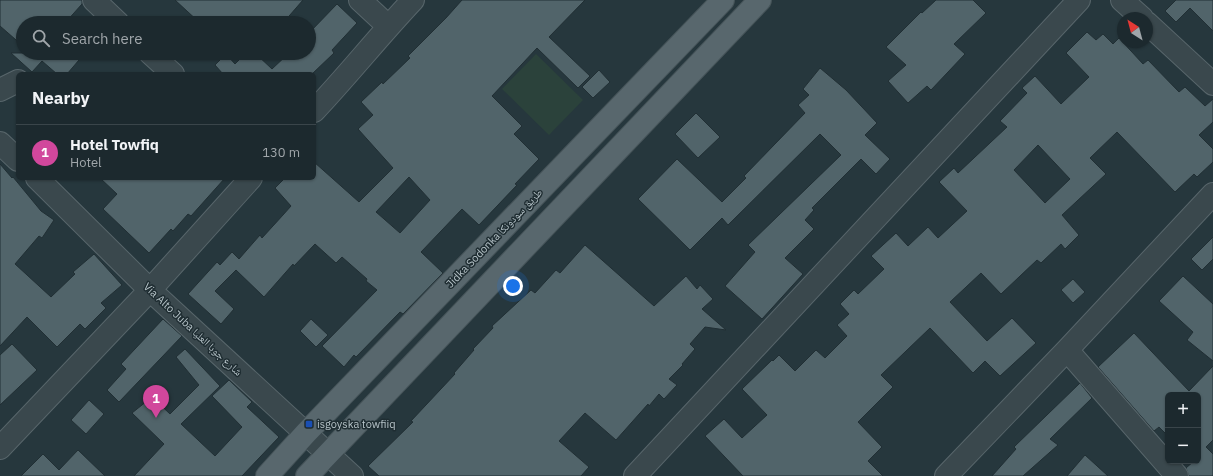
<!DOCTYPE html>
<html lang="en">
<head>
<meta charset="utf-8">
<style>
	body { margin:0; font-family:"IBM Plex Sans","Noto Naskh Arabic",sans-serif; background:#29353a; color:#f1f3f6 }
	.controls { position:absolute; right:12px; bottom:12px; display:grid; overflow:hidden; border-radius:6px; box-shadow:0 1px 3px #0004 }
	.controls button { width:36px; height:36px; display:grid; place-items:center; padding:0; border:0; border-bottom:1px solid #3a454a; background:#1c292e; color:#f1f3f6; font:20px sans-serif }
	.compass { position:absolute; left:1117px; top:12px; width:36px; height:36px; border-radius:50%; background:#1c292e; box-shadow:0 1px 3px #0004; rotate:324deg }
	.you { position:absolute; left:513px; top:286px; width:14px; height:14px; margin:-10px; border:3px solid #fff; border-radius:50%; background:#1a73e8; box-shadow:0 0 0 6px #1a73e833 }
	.badge { display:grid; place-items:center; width:26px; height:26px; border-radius:50%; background:#95b2f1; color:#fff; font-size:13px; font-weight:700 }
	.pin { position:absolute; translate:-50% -33px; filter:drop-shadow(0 1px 2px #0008) }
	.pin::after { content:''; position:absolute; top:21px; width:14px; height:12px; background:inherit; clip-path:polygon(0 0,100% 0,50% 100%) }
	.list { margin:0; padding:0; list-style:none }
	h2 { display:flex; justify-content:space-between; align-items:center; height:52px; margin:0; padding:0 16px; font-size:17px }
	h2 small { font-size:13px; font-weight:400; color:#a0a6aa }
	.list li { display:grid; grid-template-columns:26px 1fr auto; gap:12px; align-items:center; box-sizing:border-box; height:56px; padding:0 16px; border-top:1px solid #3a454a }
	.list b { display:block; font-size:15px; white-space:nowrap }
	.list p { margin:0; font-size:13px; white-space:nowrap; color:#a0a6aa }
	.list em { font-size:13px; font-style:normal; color:#a0a6aa }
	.icon { flex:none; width:22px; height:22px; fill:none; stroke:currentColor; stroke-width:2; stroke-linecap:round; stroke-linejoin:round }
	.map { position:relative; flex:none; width:1213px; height:476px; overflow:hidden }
	.search { position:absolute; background:#1c292e; box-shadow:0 1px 3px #0004; left:16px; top:16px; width:300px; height:44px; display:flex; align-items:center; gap:10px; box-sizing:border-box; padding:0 14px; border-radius:22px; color:#a0a6aa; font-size:15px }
	.panel { position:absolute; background:#1c292e; box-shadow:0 1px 3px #0004; left:16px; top:72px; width:300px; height:108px; border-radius:6px }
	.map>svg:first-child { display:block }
</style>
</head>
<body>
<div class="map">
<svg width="1213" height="476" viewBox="0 0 1213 476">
	<rect width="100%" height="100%" fill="#26373d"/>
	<path fill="#2b423b" d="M 536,54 L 583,100 L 549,135 L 502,89 Z"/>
	<path fill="#51646a" stroke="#212f34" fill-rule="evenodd" d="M 0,0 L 82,0 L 82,4 L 65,23 L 23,23 L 23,46 L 0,26 Z
		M 175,0 L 303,0 L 283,23 L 200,23 Z
		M 462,0 L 585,0 L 549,37 L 590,76 L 578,88 L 537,48 L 492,96 L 522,126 L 514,134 L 539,159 L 515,184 L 517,185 L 479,225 L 462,209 L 421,252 L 443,273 L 403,314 L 400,312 L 356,357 L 354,355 L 344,367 L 322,346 L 377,290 L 366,281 L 367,279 L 342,257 L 336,263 L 315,244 L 294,266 L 293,264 L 264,297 L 236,270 L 215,291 L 234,309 L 221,324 L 188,294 L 217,262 L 220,265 L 232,252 L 239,259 L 260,235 L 262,238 L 283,215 L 291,206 L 275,188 L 285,178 L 314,178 L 314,162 L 359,202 L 393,168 L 358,129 L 373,115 L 361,102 L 382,82 L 383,84 L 410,58 L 408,56 L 446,18 ZM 409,177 L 430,200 L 400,233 L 376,212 Z
		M 936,0 L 973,0 L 986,13 L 954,44 L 965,54 L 931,90 L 927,86 L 908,103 L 888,81 L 906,65 L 886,47 L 921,12 L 922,13 Z
		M 1176,0 L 1213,0 L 1213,31 L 1190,8 L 1176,22 L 1165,11 Z
		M 337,4 L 357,23 L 332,50 L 334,53 L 312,74 L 223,74 L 215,65 L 226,54 L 235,64 L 246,53 L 255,53 L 272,69 L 289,53 L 309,53 L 309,33 Z
		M 1087,32 L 1096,40 L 1103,34 L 1113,44 L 1119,38 L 1143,64 L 1148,60 L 1179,92 L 1185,87 L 1205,106 L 1213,99 L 1213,122 L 1199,135 L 1213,149 L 1213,162 L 1197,177 L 1194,174 L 1175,192 L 1117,132 L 1090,158 L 1106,174 L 1062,215 L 1079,235 L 1065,249 L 1061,244 L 1041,263 L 1037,260 L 1001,294 L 981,273 L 950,302 L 987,341 L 1012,318 L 1036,343 L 1000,376 L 985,361 L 973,373 L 930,328 L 881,375 L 893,387 L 858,422 L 882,447 L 868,461 L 883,476 L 743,476 L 705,436 L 724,419 L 742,438 L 767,415 L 742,389 L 772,360 L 773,361 L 779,355 L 795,371 L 816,350 L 825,358 L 847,336 L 837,325 L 849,314 L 840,304 L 854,290 L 858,294 L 884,269 L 871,256 L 896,233 L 908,246 L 928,227 L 938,238 L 967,211 L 939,182 L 954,168 L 958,173 L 1007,127 L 1000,121 L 1027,93 L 1022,88 L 1035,76 L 1061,104 L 1089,77 L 1066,53 ZM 1038,145 L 1070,179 L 1045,203 L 1014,170 Z
		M 11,53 L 85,53 L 67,74 L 57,74 L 42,61 L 32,72 Z
		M 820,68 L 846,90 L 877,123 L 865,135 L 890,159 L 876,174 L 861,159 L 812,208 L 814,210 L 805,220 L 814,229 L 785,258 L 803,274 L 762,319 L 725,286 L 755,252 L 748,245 L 841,155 L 820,134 L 728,225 L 722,218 L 690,250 L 638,199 L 677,159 L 722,202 L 746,178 L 744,176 L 805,113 L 798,105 L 809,95 L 803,89 Z
		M 599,70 L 610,82 L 593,98 L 582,87 Z
		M 696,113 L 720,137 L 698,158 L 675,134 Z
		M 0,164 L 12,178 L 13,177 L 41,211 L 54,220 L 42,238 L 39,236 L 15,264 L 51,297 L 75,274 L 73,272 L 94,254 L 122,285 L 101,303 L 106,308 L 85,329 L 80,324 L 57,347 L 27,317 L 0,346 Z
		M 100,178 L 225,178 L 191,216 L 188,214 L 173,231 L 171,229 L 149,253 L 103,209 L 117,194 Z
		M 1213,237 L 1213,259 L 1202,270 L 1191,259 Z
		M 585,245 L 654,306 L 686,276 L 697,289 L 700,285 L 713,299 L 702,309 L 726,330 L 705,327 L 690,344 L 695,349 L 682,364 L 683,365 L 669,379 L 677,385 L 664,399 L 659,394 L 649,406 L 648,404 L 616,440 L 585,413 L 559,441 L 589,467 L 581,476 L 379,476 L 368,466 L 413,422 L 411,421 L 455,374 L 454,373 L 474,350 L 473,349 L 493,328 L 492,326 L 531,290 L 535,293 L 556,270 L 560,273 Z
		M 1183,276 L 1213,304 L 1213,361 L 1187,340 L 1193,332 L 1159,301 Z
		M 1073,279 L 1085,292 L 1073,303 L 1061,290 Z
		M 163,319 L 182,336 L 119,402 L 107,390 L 126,369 L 121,364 Z
		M 311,319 L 328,335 L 316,347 L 300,331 Z
		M 1134,333 L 1189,391 L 1213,366 L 1213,440 L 1206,447 L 1213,454 L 1213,476 L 1189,476 L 1186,468 L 1194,461 L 1198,461 L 1198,395 L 1168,395 L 1168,436 L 1159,427 L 1154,431 L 1098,367 Z
		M 12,344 L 37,370 L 0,405 L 0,355 Z
		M 185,349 L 220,386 L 181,424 L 215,456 L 242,427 L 212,396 L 229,380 L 252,402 L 247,407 L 279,437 L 242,476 L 134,476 L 164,444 L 132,413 L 152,397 L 170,414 L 199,385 L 176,357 Z
		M 1080,383 L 1092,398 L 1050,439 L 1058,445 L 1023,476 L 992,476 L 1016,449 L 1014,447 Z
		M 89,400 L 104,414 L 86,434 L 71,420 Z
		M 78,450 L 105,476 L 21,476 L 43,454 L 59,470 Z
		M 1085,455 L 1108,476 L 1067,476 Z"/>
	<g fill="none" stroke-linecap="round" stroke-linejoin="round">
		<g stroke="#58666b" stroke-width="24">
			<path id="minor" d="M 94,0 L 118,23
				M 360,0 L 388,26
				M 1122,0 L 1142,18
				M 1147,23 L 1213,84
				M 150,53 L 173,74
				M 0,90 L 18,81
				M 314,111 C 348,75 379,36 413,0
				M 0,143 L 18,160
				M 37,178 L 150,290 L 352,476
				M 1067,350 L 1177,476
				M 0,448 L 150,290 L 251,178
				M 635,476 L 1079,0
				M 946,476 L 1067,350 L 1213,194"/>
		</g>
		<g stroke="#465459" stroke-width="24">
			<path id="major" d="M 267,476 L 306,433 L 723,0
				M 307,476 L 760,0"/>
		</g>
		<use href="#minor" stroke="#3a484d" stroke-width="22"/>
		<use href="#major" stroke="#58676d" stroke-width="22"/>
	</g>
	<rect fill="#1a4fb4" stroke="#1f2d32" stroke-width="1.5" x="305" y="420" width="8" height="8" rx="2"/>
	<g text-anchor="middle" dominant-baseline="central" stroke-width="3" stroke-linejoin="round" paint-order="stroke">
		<g font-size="11" fill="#b6c3c8" stroke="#1f2d32">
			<text transform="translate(494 238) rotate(-46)">Jidka Sodonka طريق سودونكا</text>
			<text transform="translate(193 329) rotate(43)">Via Alto Juba شارع جوبا العليا</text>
		</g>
		<g font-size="11" fill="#b6c3c8" stroke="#1f2d32" text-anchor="start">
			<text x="317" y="424">isgoyska towfiiq</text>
		</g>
	</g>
</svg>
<div class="controls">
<button>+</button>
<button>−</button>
</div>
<svg class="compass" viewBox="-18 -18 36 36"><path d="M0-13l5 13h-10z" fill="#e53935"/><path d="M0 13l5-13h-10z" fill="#a0a6aa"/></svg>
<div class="you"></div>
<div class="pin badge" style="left:156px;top:418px;background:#d1479c">1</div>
<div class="search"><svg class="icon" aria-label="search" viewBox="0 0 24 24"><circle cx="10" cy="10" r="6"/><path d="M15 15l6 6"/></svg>Search here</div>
<section class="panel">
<h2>Nearby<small></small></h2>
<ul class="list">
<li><span class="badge" style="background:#d1479c">1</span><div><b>Hotel Towfiq</b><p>Hotel</p></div><em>130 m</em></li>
</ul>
</section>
</div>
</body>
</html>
